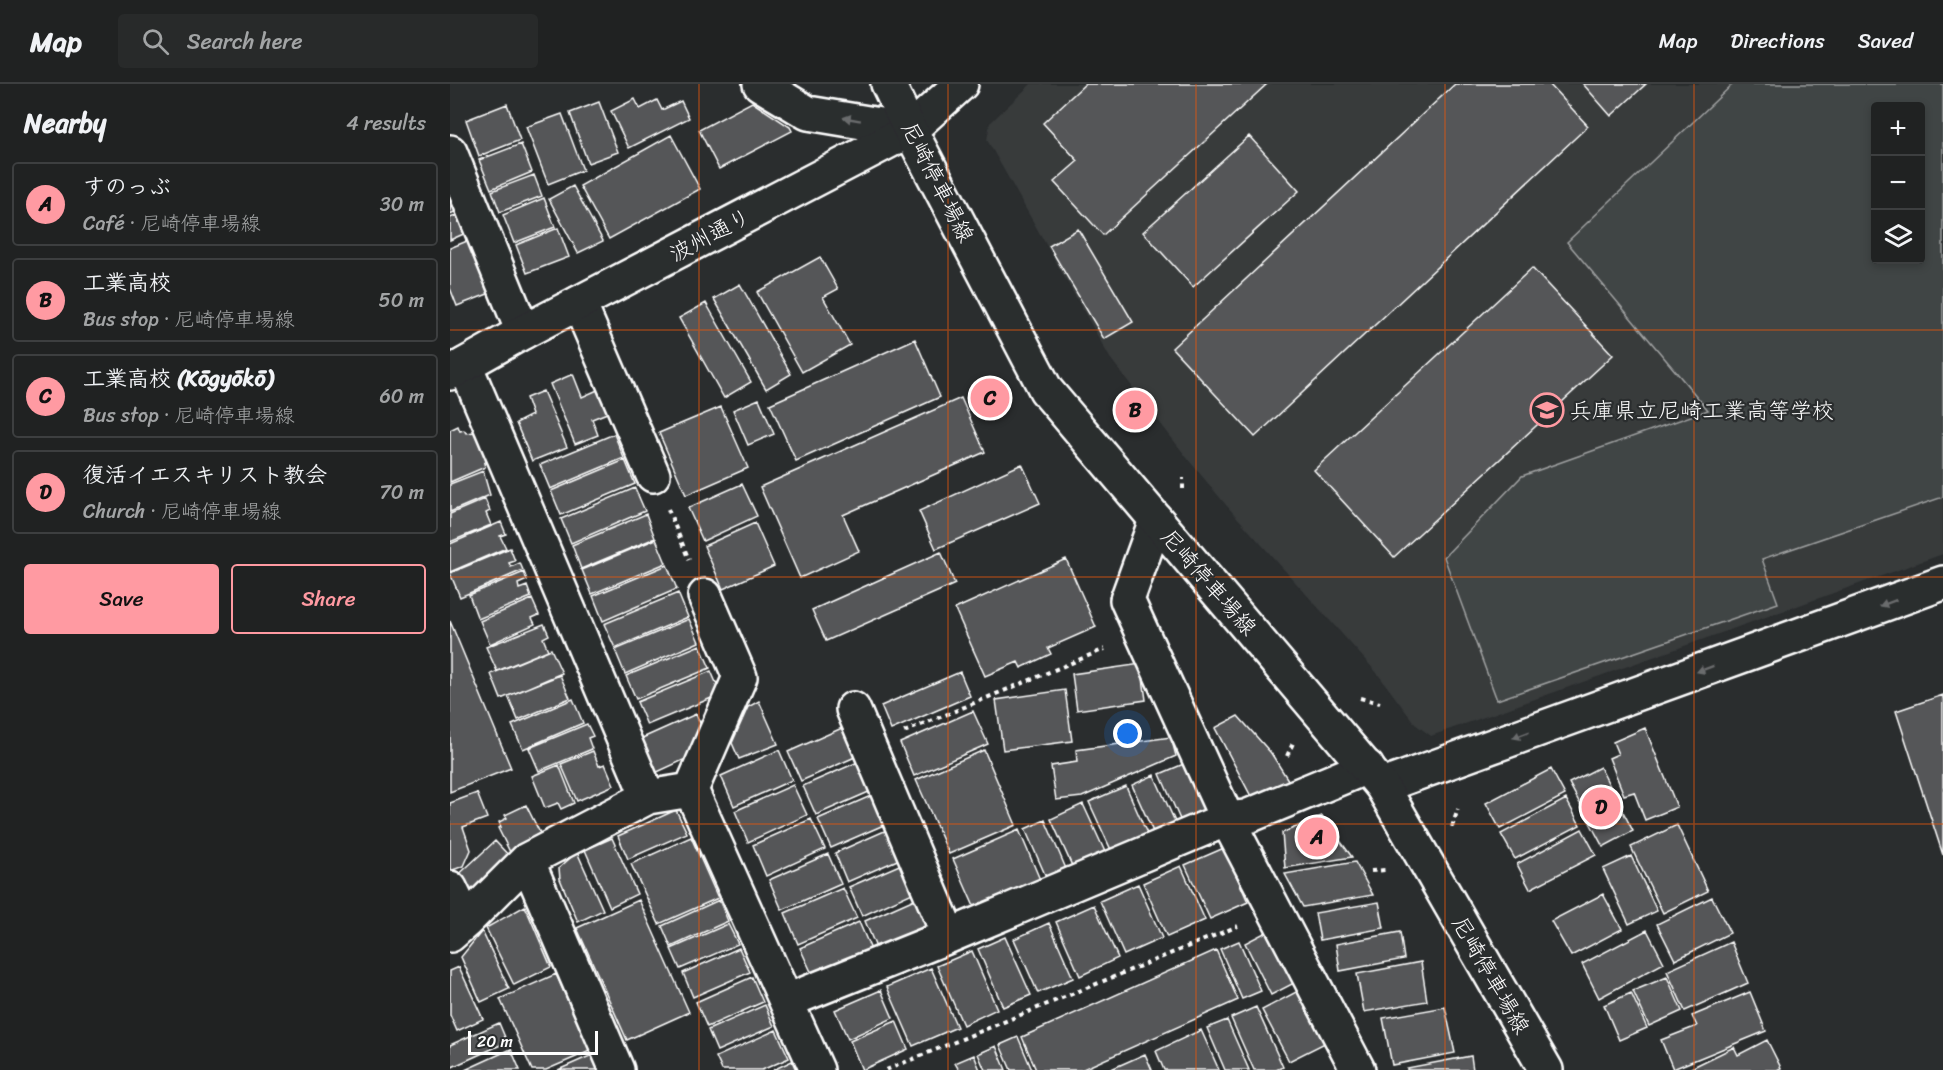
<!DOCTYPE html>
<html lang="en">
<head>
<meta charset="utf-8">
<style>
	body { margin:0; font-family:Sriracha,"Klee One",sans-serif; background:#282a2a; color:#f1f3f6 }
	.controls { position:absolute; right:18px; top:18px; display:grid; overflow:hidden; border-radius:6px; box-shadow:0 3px 9px #0003 }
	.controls button { width:54px; height:54px; display:grid; place-items:center; padding:0; border:0; border-bottom:2px solid #3d3f40; background:#202222; color:#f1f3f6; font:30px sans-serif }
	.scale { position:absolute; left:18px; bottom:15px; width:130px; box-sizing:border-box; padding-left:6px; border:3px solid #fff; border-top:0; font-size:16px; line-height:21px; white-space:nowrap; color:#fff; -webkit-text-stroke:4px #2a2d2e; paint-order:stroke }
	.you { position:absolute; left:678px; top:650px; width:21px; height:21px; margin:-15px; border:4px solid #fff; border-radius:50%; background:#1a73e8; box-shadow:0 0 0 9px #1a73e833 }
	.badge { display:grid; place-items:center; width:39px; height:39px; border-radius:50%; background:#ff9aa2; color:#111; font-size:20px; font-weight:700 }
	.pin { position:absolute; translate:-50% -50%; border:3px solid #fff; box-shadow:0 2px 6px #0006 }
	.list { margin:0; padding:0; list-style:none }
	h2 { display:flex; justify-content:space-between; align-items:center; height:78px; margin:0; padding:0 24px; font-size:26px }
	h2 small { font-size:20px; font-weight:400; color:#a2a4a5 }
	.list li { display:grid; grid-template-columns:39px 1fr auto; gap:18px; align-items:center; box-sizing:border-box; height:84px; margin:0 12px 12px; padding:0 12px; border:2px solid #3d3f40; border-radius:6px }
	.list b { display:block; font-size:22px; white-space:nowrap }
	.list p { margin:0; font-size:20px; white-space:nowrap; color:#a2a4a5 }
	.list em { font-size:20px; font-style:normal; color:#a2a4a5 }
	.actions { display:flex; gap:12px; padding:18px 24px }
	.actions a { flex:1; padding:14px 0; border:2px solid #ff9aa2; border-radius:6px; text-align:center; font-size:21px; color:#ff9aa2 }
	.actions .main { background:#ff9aa2; color:#111 }
	.icon { flex:none; width:33px; height:33px; fill:none; stroke:currentColor; stroke-width:2; stroke-linecap:round; stroke-linejoin:round }
	.map { position:relative; flex:none; width:1493px; height:986px; overflow:hidden }
	header { display:flex; align-items:center; gap:36px; box-sizing:border-box; height:84px; padding:0 30px; background:#202222; border-bottom:2px solid #3d3f40 }
	header strong { font-size:28px }
	nav { display:flex; gap:33px; margin-inline-start:auto; font-size:21px }
	.search { width:420px; height:54px; background:#282a2a; display:flex; align-items:center; gap:15px; box-sizing:border-box; padding:0 21px; border-radius:6px; color:#a2a4a5; font-size:22px }
	main { display:flex }
	aside { flex:1; background:#202222 }
	.map>svg:first-child { display:block }
</style>
</head>
<body>
<header>
<strong>Map</strong>
<div class="search"><svg class="icon" aria-label="search" viewBox="0 0 24 24"><circle cx="10" cy="10" r="6"/><path d="M15 15l6 6"/></svg>Search here</div>
<nav><a>Map</a><a>Directions</a><a>Saved</a></nav>
</header>
<main>
<aside>
<h2>Nearby<small>4 results</small></h2>
<ul class="list">
<li><span class="badge">A</span><div><b>すのっぶ</b><p>Café · 尼崎停車場線</p></div><em>30 m</em></li>
<li><span class="badge">B</span><div><b>工業高校</b><p>Bus stop · 尼崎停車場線</p></div><em>50 m</em></li>
<li><span class="badge">C</span><div><b>工業高校 (Kōgyōkō)</b><p>Bus stop · 尼崎停車場線</p></div><em>60 m</em></li>
<li><span class="badge">D</span><div><b>復活イエスキリスト教会</b><p>Church · 尼崎停車場線</p></div><em>70 m</em></li>
</ul>
<div class="actions"><a class="main">Save</a><a>Share</a></div>
</aside>
<div class="map">
<svg width="1493" height="986" viewBox="0 0 1493 986">
	<rect width="100%" height="100%" fill="#2a2d2e"/>
	<filter id="ink" filterUnits="userSpaceOnUse"><feTurbulence type="fractalNoise" baseFrequency=".0167" numOctaves="2"/><feDisplacementMap in="SourceGraphic" scale="12" xChannelSelector="R" yChannelSelector="G"/><feConvolveMatrix kernelMatrix="1 2 1 2 8 2 1 2 1" color-interpolation-filters="sRGB"/></filter>
	<g filter="url(#ink)">
		<path fill="#373a3b" fill-rule="evenodd" d="M 581,0 L 1493,0 L 1493,470 L 981,652 L 965,640 L 927,589 L 776,421 L 741,379 L 660,274 L 537,56 L 540,39 ZM 1426,22 L 1470,22 L 1470,176 L 1426,176 Z"/>
		<path fill="#414445" stroke="#a0a2a2" stroke-width="1.5" fill-rule="evenodd" d="M 1283,0 L 1493,0 L 1493,413 L 1312,475 L 1328,519 L 1047,616 L 994,473 L 1072,392 L 1258,326 L 1117,158 ZM 1470,22 L 1470,176 L 1426,176 L 1426,22 Z"/>
		<path fill="#555758" stroke="#fff" stroke-width="1.5" d="M 635,0 L 817,0 L 653,151 L 604,98 L 628,77 L 593,39 Z
			M 1005,0 L 1099,0 L 1138,42 L 805,353 L 722,264 Z
			M 1133,0 L 1196,0 L 1161,32 Z
			M 185,15 L 190,25 L 207,16 L 212,26 L 231,17 L 239,34 L 179,64 L 161,27 Z
			M 149,18 L 168,68 L 138,79 L 120,29 Z
			M 302,18 L 340,43 L 342,47 L 269,85 L 249,46 Z
			M 57,20 L 70,56 L 29,72 L 16,36 Z
			M 112,30 L 133,86 L 98,100 L 76,43 Z
			M 221,51 L 250,105 L 159,155 L 130,102 Z
			M 799,52 L 849,107 L 743,203 L 693,148 Z
			M 71,60 L 82,88 L 41,105 L 29,76 Z
			M 84,91 L 92,112 L 50,128 L 42,107 Z
			M 123,102 L 153,157 L 128,169 L 99,115 Z
			M 0,109 L 9,126 L 0,130 Z
			M 94,114 L 105,143 L 64,159 L 53,131 Z
			M 11,130 L 18,148 L 0,156 L 0,134 Z
			M 108,144 L 119,173 L 77,189 L 66,161 Z
			M 628,145 L 683,238 L 654,255 L 599,162 Z
			M 22,155 L 43,208 L 7,222 L 0,204 L 0,164 Z
			M 370,173 L 388,205 L 373,213 L 400,261 L 352,288 L 307,208 Z
			M 1082,184 L 1163,271 L 944,473 L 864,386 Z
			M 290,200 L 341,290 L 316,305 L 264,215 Z
			M 256,219 L 301,298 L 274,314 L 229,234 Z
			M 465,255 L 490,313 L 346,377 L 320,320 Z
			M 123,290 L 132,313 L 152,304 L 162,327 L 142,335 L 148,351 L 125,360 L 100,300 Z
			M 93,307 L 117,363 L 82,377 L 66,339 L 82,331 L 76,314 Z
			M 511,314 L 535,368 L 393,431 L 409,467 L 350,494 L 310,403 Z
			M 309,315 L 324,350 L 298,361 L 283,326 Z
			M 271,323 L 298,384 L 236,411 L 209,349 Z
			M 8,342 L 10,347 L 14,346 L 16,349 L 25,348 L 37,377 L 34,379 L 35,383 L 0,398 L 0,346 Z
			M 164,350 L 174,374 L 100,405 L 90,381 Z
			M 175,376 L 185,400 L 111,431 L 101,407 Z
			M 572,380 L 590,419 L 486,465 L 469,427 Z
			M 33,387 L 40,411 L 0,428 L 0,400 Z
			M 292,400 L 307,432 L 253,457 L 238,424 Z
			M 185,404 L 195,427 L 121,459 L 111,435 Z
			M 35,415 L 40,427 L 36,429 L 41,441 L 0,458 L 0,430 Z
			M 196,430 L 205,454 L 131,485 L 122,461 Z
			M 51,438 L 56,450 L 50,452 L 56,464 L 0,488 L 0,460 Z
			M 305,439 L 324,482 L 273,505 L 254,462 Z
			M 206,455 L 216,479 L 142,510 L 132,486 Z
			M 60,464 L 65,477 L 59,479 L 61,483 L 70,479 L 73,486 L 10,513 L 0,489 Z
			M 491,468 L 505,500 L 376,557 L 362,526 Z
			M 616,475 L 646,543 L 598,564 L 601,570 L 571,584 L 568,578 L 535,592 L 505,525 Z
			M 217,481 L 227,505 L 153,537 L 143,512 Z
			M 74,488 L 77,496 L 68,500 L 69,505 L 77,502 L 81,513 L 28,535 L 19,511 Z
			M 228,509 L 238,533 L 165,564 L 154,540 Z
			M 82,515 L 89,531 L 82,534 L 85,540 L 40,560 L 30,537 Z
			M 239,535 L 249,558 L 175,590 L 165,566 Z
			M 0,537 L 61,684 L 0,708 Z
			M 94,540 L 99,551 L 93,554 L 98,566 L 47,587 L 36,563 Z
			M 250,561 L 260,584 L 186,615 L 176,592 Z
			M 101,565 L 112,589 L 51,615 L 41,590 Z
			M 691,580 L 696,616 L 627,626 L 622,590 Z
			M 261,587 L 271,610 L 197,641 L 187,618 Z
			M 510,588 L 520,612 L 441,646 L 431,622 Z
			M 110,591 L 120,614 L 68,636 L 58,612 Z
			M 615,606 L 622,657 L 553,666 L 546,616 Z
			M 1493,611 L 1493,771 L 1446,627 Z
			M 123,615 L 133,639 L 73,665 L 62,641 Z
			M 309,617 L 328,660 L 289,675 L 282,659 L 298,623 Z
			M 523,627 L 538,660 L 464,692 L 450,659 Z
			M 246,630 L 253,646 L 240,673 L 203,690 L 188,656 Z
			M 788,632 L 821,669 L 840,699 L 803,716 L 765,644 Z
			M 137,640 L 143,652 L 138,654 L 142,665 L 89,687 L 79,664 Z
			M 392,644 L 405,673 L 351,697 L 338,668 Z
			M 1195,644 L 1227,723 L 1195,736 L 1184,708 L 1174,711 L 1159,674 L 1168,670 L 1163,658 Z
			M 721,653 L 726,672 L 632,713 L 606,716 L 601,682 L 627,678 L 626,666 Z
			M 329,666 L 342,696 L 284,722 L 271,692 Z
			M 534,666 L 566,741 L 499,770 L 466,696 Z
			M 143,667 L 149,682 L 155,680 L 164,701 L 127,717 L 111,680 Z
			M 408,678 L 421,707 L 366,731 L 353,702 Z
			M 736,679 L 758,728 L 732,740 L 710,690 Z
			M 109,681 L 124,719 L 111,725 L 108,719 L 95,724 L 82,692 Z
			M 1150,683 L 1183,747 L 1153,763 L 1119,699 Z
			M 1101,685 L 1115,711 L 1050,745 L 1036,719 Z
			M 704,691 L 726,740 L 704,750 L 682,701 Z
			M 343,701 L 357,731 L 298,758 L 285,727 Z
			M 676,702 L 698,752 L 662,768 L 639,718 Z
			M 27,709 L 37,734 L 13,743 L 21,766 L 14,782 L 0,787 L 0,719 Z
			M 423,711 L 436,740 L 381,764 L 368,735 Z
			M 1116,715 L 1130,741 L 1065,775 L 1051,750 Z
			M 633,720 L 656,770 L 623,784 L 601,735 Z
			M 76,721 L 93,755 L 61,770 L 48,744 L 51,743 L 49,738 L 57,734 L 55,731 Z
			M 226,726 L 237,749 L 178,775 L 168,752 Z
			M 872,732 L 902,773 L 835,784 L 832,749 Z
			M 361,735 L 375,765 L 316,792 L 303,761 Z
			M 595,736 L 617,787 L 597,795 L 575,745 Z
			M 1227,741 L 1258,807 L 1213,829 L 1181,763 Z
			M 439,745 L 452,774 L 397,798 L 385,769 Z
			M 1132,745 L 1146,771 L 1080,805 L 1067,780 Z
			M 569,746 L 591,798 L 526,827 L 503,775 Z
			M 241,753 L 268,814 L 209,840 L 181,780 Z
			M 162,754 L 187,810 L 160,823 L 135,766 Z
			M 45,757 L 62,775 L 21,814 L 4,795 Z
			M 774,764 L 798,818 L 760,835 L 735,781 Z
			M 127,768 L 153,826 L 128,838 L 110,795 L 109,784 Z
			M 378,770 L 391,800 L 332,826 L 319,796 Z
			M 1181,772 L 1207,827 L 1179,840 L 1153,785 Z
			M 905,778 L 923,811 L 853,823 L 835,790 Z
			M 454,779 L 467,807 L 412,832 L 399,803 Z
			M 731,782 L 755,836 L 717,853 L 693,799 Z
			M 688,800 L 712,854 L 674,871 L 650,817 Z
			M 393,804 L 407,834 L 348,860 L 335,829 Z
			M 1153,810 L 1172,845 L 1121,872 L 1101,837 Z
			M 469,813 L 482,842 L 427,866 L 415,837 Z
			M 1262,813 L 1280,849 L 1225,876 L 1207,840 Z
			M 189,816 L 239,928 L 177,956 L 127,844 Z
			M 269,816 L 278,837 L 221,863 L 212,842 Z
			M 929,818 L 934,844 L 870,856 L 865,829 Z
			M 644,821 L 668,874 L 630,892 L 606,838 Z
			M 75,822 L 101,883 L 64,901 L 36,844 Z
			M 409,838 L 422,868 L 364,894 L 350,864 Z
			M 599,839 L 623,894 L 588,909 L 564,855 Z
			M 278,840 L 288,860 L 230,885 L 221,865 Z
			M 822,845 L 848,897 L 821,911 L 795,859 Z
			M 1197,846 L 1214,879 L 1149,914 L 1132,880 Z
			M 32,847 L 59,905 L 31,918 L 11,873 Z
			M 950,848 L 954,875 L 890,887 L 886,860 Z
			M 555,853 L 581,911 L 553,923 L 528,865 Z
			M 789,857 L 811,907 L 792,915 L 770,865 Z
			M 1281,858 L 1298,899 L 1235,927 L 1217,887 Z
			M 289,864 L 300,888 L 243,913 L 233,889 Z
			M 766,866 L 788,916 L 631,986 L 586,986 L 572,953 Z
			M 522,867 L 547,925 L 513,941 L 487,882 Z
			M 971,878 L 977,917 L 914,928 L 907,890 Z
			M 9,883 L 33,935 L 7,947 L 0,931 L 0,887 Z
			M 481,884 L 507,943 L 463,962 L 437,903 Z
			M 106,890 L 140,967 L 96,986 L 82,986 L 50,915 Z
			M 302,893 L 313,918 L 257,943 L 246,918 Z
			M 1217,893 L 1232,927 L 1199,942 L 1183,907 Z
			M 431,906 L 443,934 L 398,955 L 385,926 Z
			M 850,906 L 877,958 L 839,977 L 812,926 Z
			M 1300,908 L 1316,947 L 1223,985 L 1211,956 L 1247,942 L 1242,932 Z
			M 1181,909 L 1197,944 L 1169,956 L 1154,921 Z
			M 315,921 L 324,942 L 267,967 L 258,946 Z
			M 806,923 L 833,983 L 826,986 L 804,986 L 781,934 Z
			M 995,923 L 1005,969 L 942,981 L 933,934 Z
			M 777,936 L 799,986 L 775,986 L 757,944 Z
			M 446,937 L 458,965 L 412,986 L 400,957 Z
			M 49,939 L 57,958 L 0,984 L 0,961 Z
			M 326,946 L 339,974 L 312,986 L 272,986 L 266,973 Z
			M 751,946 L 769,986 L 714,986 L 706,967 Z
			M 568,953 L 582,986 L 561,986 L 550,961 Z
			M 1317,956 L 1331,984 L 1327,986 L 1237,986 L 1284,963 L 1288,971 Z
			M 546,962 L 556,986 L 535,986 L 528,970 Z
			M 61,965 L 70,986 L 15,986 Z
			M 695,970 L 702,986 L 659,986 Z
			M 142,971 L 149,986 L 108,986 Z
			M 524,971 L 530,986 L 509,986 L 505,979 Z
			M 1021,972 L 1023,986 L 957,986 L 957,984 Z
			M 342,977 L 346,986 L 323,986 Z"/>
		<g fill="none" stroke-linecap="round" stroke-linejoin="round">
			<g stroke="#fff" stroke-width="38">
				<path id="minor" d="M 310,0 L 358,29 L 460,46
					M 0,68 L 73,248
					M 129,219 L 203,391
					M 15,281 L 198,713
					M 706,436 L 677,516 L 777,735 L 908,986
					M 403,625 L 499,852
					M 932,702 L 1493,499
					M 241,706 L 367,986
					M 77,776 L 167,986
					M 0,804 L 16,837
					M 0,851 L 16,837 L 77,776 L 198,713 L 241,706 L 290,593 L 255,512
					M 337,917 L 499,852 L 777,735 L 796,733 L 917,683"/>
			</g>
			<g stroke="#fff" stroke-width="38">
				<path id="tertiary" d="M 0,289 L 73,248 L 460,46 L 511,0"/>
			</g>
			<g stroke="#fff" stroke-width="38">
				<path id="primary" d="M 438,0 L 460,46 L 596,306 L 932,702 L 1096,986"/>
			</g>
			<path stroke="#fff" stroke-width="4" stroke-dasharray="4.5 4.5" stroke-linecap="butt" d="M 733,405 L 733,394
				M 218,425 L 239,476
				M 910,614 L 930,619
				M 454,648 L 655,565
				M 837,672 L 844,657
				M 1002,743 L 1008,725
				M 921,787 L 936,786
				M 436,986 L 788,842"/>
			<use href="#minor" stroke="#2a2d2e" stroke-width="33"/>
			<use href="#tertiary" stroke="#2a2d2e" stroke-width="33"/>
			<use href="#primary" stroke="#2a2d2e" stroke-width="33"/>
		</g>
		<defs><path id="oneway-solid" d="M-6-.8H1V-3.2L6.5 0L1 3.2V.8H-6Z" transform="scale(1.5)"/></defs>
		<g fill="#6a6c6d">
			<use href="#oneway-solid" transform="translate(402 35) rotate(-170)"/>
			<use href="#oneway-solid" transform="translate(1438 519) rotate(160)"/>
			<use href="#oneway-solid" transform="translate(1255 585) rotate(160)"/>
			<use href="#oneway-solid" transform="translate(1071 651) rotate(160)"/>
		</g>
	</g>
	<path fill="none" stroke="#e8590c" stroke-width="1.5" stroke-opacity="0.55" d="M 249,0 L 249,986M 498,0 L 498,986M 746,0 L 746,986M 995,0 L 995,986M 1244,0 L 1244,986M 0,246 L 1493,246M 0,493 L 1493,493M 0,740 L 1493,740"/>
	<defs>
		<g id="school-ring" transform="scale(1.725)"><circle r="9.5" fill="#2a2d2e" stroke="#ff9aa2" stroke-width="1.5"/><path d="M0-5L7-2L0 1L-7-2ZM-4 1L0 2.5L4 1V4Q0 6-4 4Z" fill="#ff9aa2"/></g>
	</defs>
	<g fill-rule="evenodd">
		<use href="#school-ring" x="1097" y="326"/>
	</g>
	<g text-anchor="middle" dominant-baseline="central" stroke-width="4.5" stroke-linejoin="round" paint-order="stroke">
		<g font-size="22" fill="#fff" stroke="#2a2d2e">
			<text transform="translate(488 98) rotate(63)">尼崎停車場線</text>
			<text transform="translate(260 151) rotate(-28)">波州通り</text>
			<text transform="translate(759 498) rotate(49)">尼崎停車場線</text>
			<text transform="translate(1041 891) rotate(60)">尼崎停車場線</text>
		</g>
		<g font-size="22" fill="#fff" stroke="#2a2d2e" text-anchor="start">
			<text x="1120" y="326">兵庫県立尼崎工業高等学校</text>
		</g>
	</g>
</svg>
<div class="controls">
<button>+</button>
<button>−</button>
<button><svg class="icon" aria-label="layers" viewBox="0 0 24 24"><path d="M12 4l9 5-9 5-9-5zM3 14l9 5 9-5"/></svg></button>
</div>
<div class="scale">20 m</div>
<div class="you"></div>
<div class="pin badge" style="left:867px;top:753px">A</div>
<div class="pin badge" style="left:685px;top:326px">B</div>
<div class="pin badge" style="left:540px;top:314px">C</div>
<div class="pin badge" style="left:1151px;top:723px">D</div>
</div>
</main>
</body>
</html>
